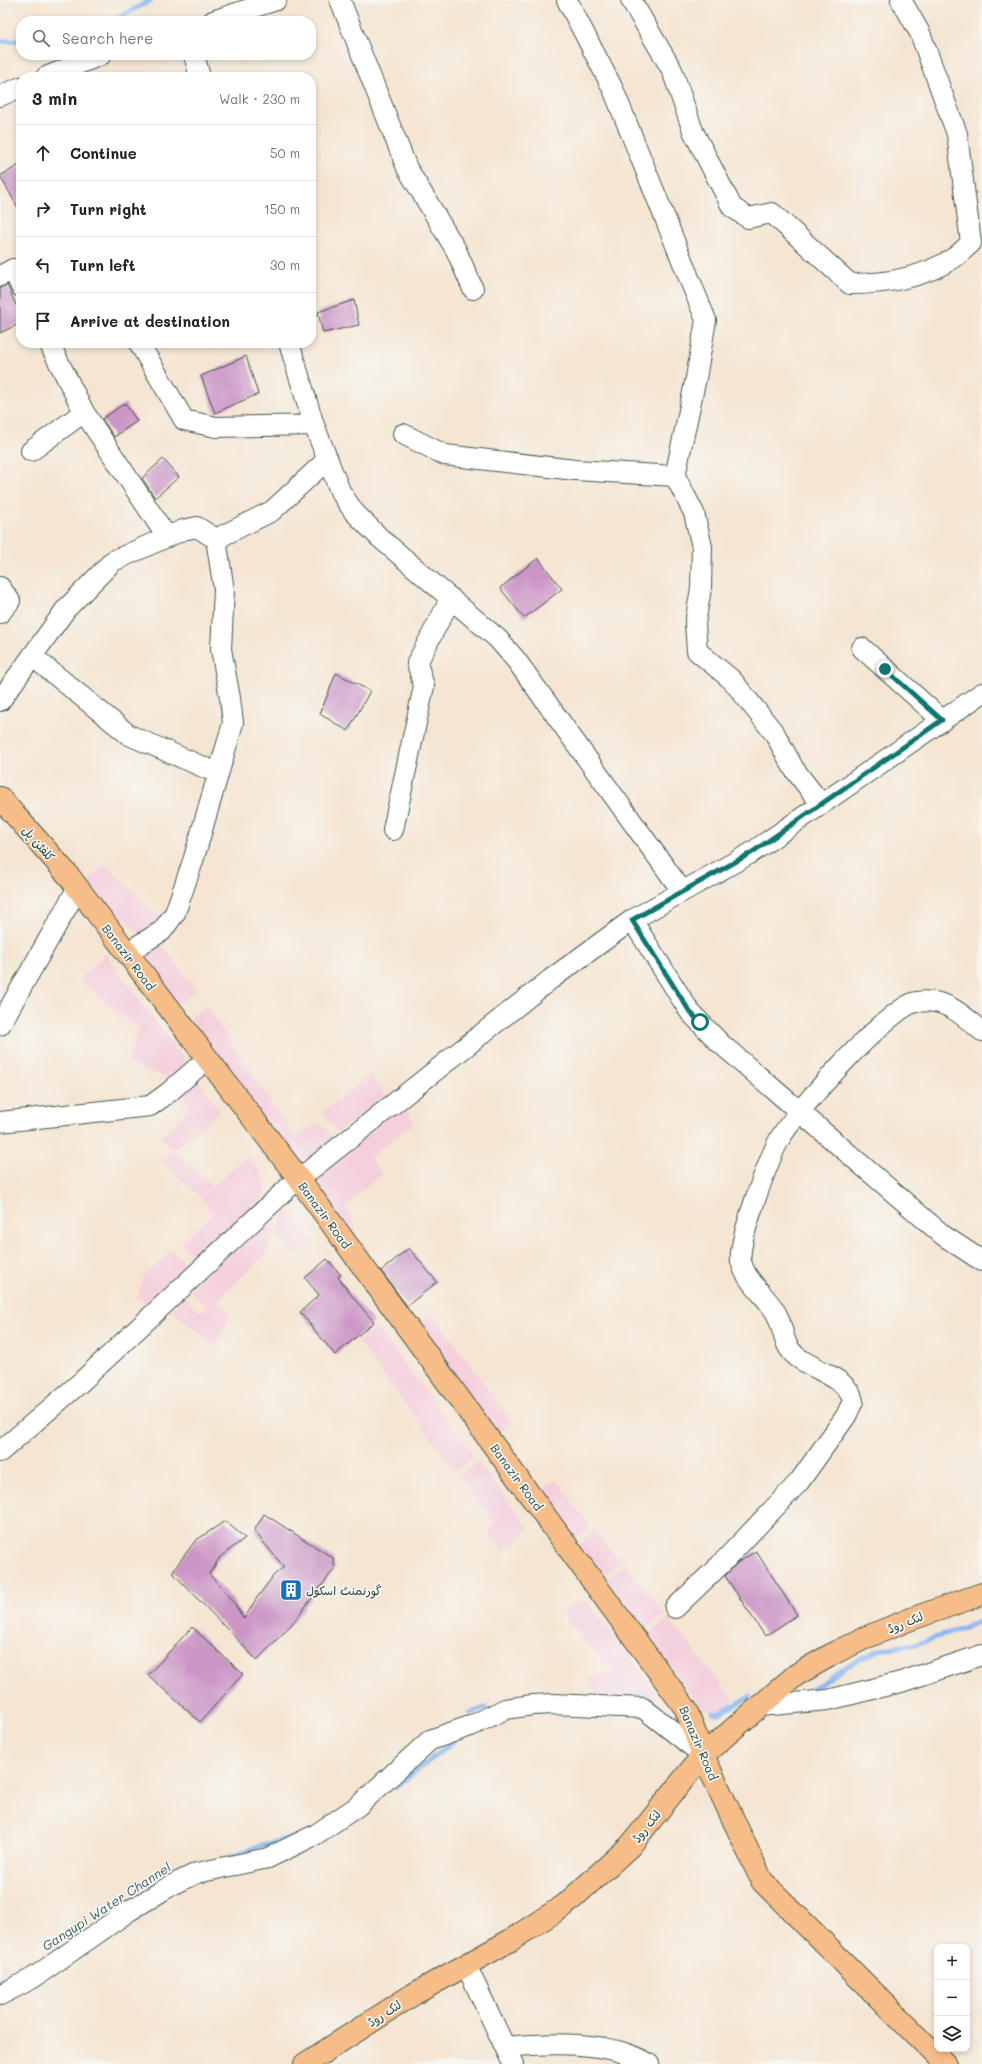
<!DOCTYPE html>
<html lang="en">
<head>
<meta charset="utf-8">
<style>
	body { margin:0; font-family:Mali,"Playpen Sans Arabic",sans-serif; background:#f6f6f6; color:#222 }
	.controls { position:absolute; right:12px; bottom:12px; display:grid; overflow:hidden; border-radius:8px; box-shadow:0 2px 6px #0003 }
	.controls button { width:36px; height:36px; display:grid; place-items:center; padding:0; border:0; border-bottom:1px solid #e0e0e0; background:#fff; color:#222; font:20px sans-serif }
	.stop { position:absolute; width:12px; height:12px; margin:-9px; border:3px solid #0f766e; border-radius:50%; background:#fff }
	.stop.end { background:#0f766e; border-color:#fff; box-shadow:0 1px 4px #0008 }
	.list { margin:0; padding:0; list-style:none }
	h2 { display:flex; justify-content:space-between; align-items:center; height:52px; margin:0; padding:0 16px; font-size:17px }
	h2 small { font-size:13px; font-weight:400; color:#767676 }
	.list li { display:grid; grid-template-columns:26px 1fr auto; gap:12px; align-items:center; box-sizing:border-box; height:56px; padding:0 16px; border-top:1px solid #e0e0e0 }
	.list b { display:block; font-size:15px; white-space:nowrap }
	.list em { font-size:13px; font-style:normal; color:#767676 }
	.icon { flex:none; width:22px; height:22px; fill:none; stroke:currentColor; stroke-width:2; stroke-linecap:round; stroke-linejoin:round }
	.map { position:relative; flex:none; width:982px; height:2064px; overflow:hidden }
	.search { position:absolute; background:#fff; box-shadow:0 2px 6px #0003; left:16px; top:16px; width:300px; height:44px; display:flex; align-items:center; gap:10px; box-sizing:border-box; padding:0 14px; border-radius:16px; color:#767676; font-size:15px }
	.panel { position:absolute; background:#fff; box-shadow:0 2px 6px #0003; left:16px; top:72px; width:300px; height:276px; border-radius:16px }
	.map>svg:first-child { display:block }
</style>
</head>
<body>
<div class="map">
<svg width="982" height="2064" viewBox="0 0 982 2064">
	<rect width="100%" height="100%" fill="#f6f6f2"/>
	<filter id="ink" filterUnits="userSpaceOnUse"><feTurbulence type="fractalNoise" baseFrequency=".025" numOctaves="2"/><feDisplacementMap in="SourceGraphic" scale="8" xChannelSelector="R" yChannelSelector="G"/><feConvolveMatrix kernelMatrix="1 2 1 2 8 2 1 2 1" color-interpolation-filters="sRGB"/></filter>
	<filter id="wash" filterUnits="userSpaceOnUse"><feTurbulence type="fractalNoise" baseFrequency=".012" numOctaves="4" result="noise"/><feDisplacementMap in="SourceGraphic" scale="16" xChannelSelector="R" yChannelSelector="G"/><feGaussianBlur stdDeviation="0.9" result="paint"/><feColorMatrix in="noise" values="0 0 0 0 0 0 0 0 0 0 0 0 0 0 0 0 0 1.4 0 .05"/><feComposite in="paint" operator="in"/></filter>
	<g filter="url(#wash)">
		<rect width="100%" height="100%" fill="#f5e5d2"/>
		<path fill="#f4cfdd" d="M 105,864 L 161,920 L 143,938 L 87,882 Z
			M 156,937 L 197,990 L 178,1005 L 136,950 Z
			M 105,954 L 185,1061 L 175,1081 L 127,1063 L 139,1029 L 79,980 Z
			M 206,1006 L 295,1138 L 320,1122 L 333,1138 L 311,1156 L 292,1167 L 190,1018 Z
			M 370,1075 L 385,1096 L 338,1132 L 323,1112 Z
			M 196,1077 L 220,1111 L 174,1150 L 212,1184 L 204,1195 L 248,1155 L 261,1173 L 266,1185 L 265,1194 L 256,1205 L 196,1260 L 181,1242 L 213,1214 L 201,1198 L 162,1160 L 174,1150 L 161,1138 L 190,1109 L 181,1089 Z
			M 402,1105 L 415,1122 L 370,1157 L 382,1175 L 357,1194 L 346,1208 L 356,1228 L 353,1232 L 369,1250 L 358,1259 L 312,1192 L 326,1170 Z
			M 285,1209 L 311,1241 L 293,1256 L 278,1237 Z
			M 266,1220 L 275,1232 L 266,1254 L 217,1300 L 230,1311 L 217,1347 L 171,1311 L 183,1296 L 200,1312 L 207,1308 L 189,1289 Z
			M 172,1250 L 186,1265 L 148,1304 L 137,1298 L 144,1276 Z
			M 433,1314 L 512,1422 L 496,1436 L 413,1328 Z
			M 376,1326 L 474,1456 L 456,1471 L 358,1341 Z
			M 478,1461 L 529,1528 L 504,1552 L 488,1530 L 496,1525 L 459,1475 Z
			M 556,1479 L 590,1526 L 574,1541 L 538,1493 Z
			M 594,1530 L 620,1561 L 602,1578 L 578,1546 Z
			M 625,1564 L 665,1615 L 644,1630 L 606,1580 Z
			M 584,1597 L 604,1624 L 657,1694 L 638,1696 L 629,1695 L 599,1699 L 589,1679 L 611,1669 L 584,1641 L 562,1613 Z
			M 669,1619 L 734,1701 L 717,1712 L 703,1709 L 676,1674 L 646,1635 Z"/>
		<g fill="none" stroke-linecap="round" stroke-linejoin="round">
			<path stroke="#88b7f3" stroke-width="5" d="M 113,21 L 151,0
				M 0,41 L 21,41
				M 804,1695 L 849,1665 L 878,1650 L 917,1644 L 982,1621
				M 634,1698 L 647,1697 L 652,1699 L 653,1704
				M 470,1713 L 486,1708
				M 713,1713 L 718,1714 L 750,1697
				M 395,1788 L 454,1741
				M 229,1857 L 262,1845 L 290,1838
				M 0,1980 L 33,1968"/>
		</g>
		<g id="blocks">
			<path fill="#cb96c6" d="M 21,164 L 21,213 L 0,176 Z
				M 7,285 L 21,316 L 21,323 L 0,333 L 0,287 Z
				M 354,300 L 359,325 L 323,333 L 318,312 Z
				M 246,356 L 258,394 L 215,413 L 201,376 Z
				M 125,403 L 137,421 L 114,437 L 102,419 Z
				M 163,459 L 179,477 L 155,498 L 142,478 Z
				M 538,558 L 562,589 L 524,618 L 500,588 Z
				M 336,673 L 370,691 L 348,731 L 320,714 Z
				M 409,1248 L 437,1282 L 407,1306 L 381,1271 Z
				M 327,1259 L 341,1275 L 338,1277 L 352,1296 L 374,1322 L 335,1355 L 300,1312 L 319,1295 L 305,1278 Z
				M 264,1514 L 333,1558 L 335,1568 L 292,1624 L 257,1660 L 172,1572 L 195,1541 L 225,1521 L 245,1538 L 220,1557 L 209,1574 L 231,1598 L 244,1619 L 256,1599 L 274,1575 L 284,1567 L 254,1531 Z
				M 756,1551 L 797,1615 L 765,1636 L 725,1576 L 737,1563 Z
				M 192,1627 L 243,1674 L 200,1722 L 148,1675 Z"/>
		</g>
	</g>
	<g filter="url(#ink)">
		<use href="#blocks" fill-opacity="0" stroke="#3f564c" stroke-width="1"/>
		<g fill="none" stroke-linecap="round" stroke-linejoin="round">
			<g stroke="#3f564c" stroke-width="22">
				<path id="minor" d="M 340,0 L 407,168 L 456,250 L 473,289
					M 567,0 L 613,89 L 706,320 L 696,378 L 675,476
					M 631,0 L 672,70 L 693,131 L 732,207 L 748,218 L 772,213 L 850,284 C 884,284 922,278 952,259 C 959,255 965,248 971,243 L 957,134 L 920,33 L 901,0
					M 213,21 L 276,0
					M 194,55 L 200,77
					M 46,77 L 101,55
					M 0,96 L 21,87
					M 0,276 L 13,269 L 21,287
					M 139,343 L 184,420 L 216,427 L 314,425
					M 289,343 L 314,425 L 340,491 L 354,512 L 380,538 L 498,639 L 516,660 L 682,891
					M 403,434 L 445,455 L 575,470 L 675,476 L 694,513 L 702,547 L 701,588 L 695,624 L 697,651 L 732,680 L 775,734 L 794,769 L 821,804
					M 31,451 L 84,412 L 49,343
					M 167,537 L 183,530 L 197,527 L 216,539 L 272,511 L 328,459
					M 0,587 L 10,601 L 0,613
					M 862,648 L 942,720
					M 32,656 L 129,735 L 217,773
					M 0,701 L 66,609 L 113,561 L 167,537 L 84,412
					M 393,830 L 424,686 L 417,663 L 451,598
					M 632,920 L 690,1012 L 720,1043 L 944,1236 L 982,1261
					M 126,953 L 162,931 L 175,913 L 193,861 L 233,723 L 230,698 L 221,649 L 224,590 L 216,539
					M 0,1025 L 77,889
					M 0,1122 L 150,1106 L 168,1093 L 207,1059
					M 0,1452 L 81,1382 L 290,1186 L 551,979 L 632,920 L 751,853 L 982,693
					M 675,1608 L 720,1565 L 799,1482 L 846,1416 L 853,1401 C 848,1377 814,1371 796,1356 C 782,1345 784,1327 776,1313 C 766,1295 745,1281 741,1261 C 737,1243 769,1159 779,1140 C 793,1114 889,1007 916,1002 C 945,997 961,1014 982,1031
					M 760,1706 L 828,1700 L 901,1682 L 982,1655
					M 466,1965 L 513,2064
					M 0,1995 L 33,1978 L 129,1911 L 170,1886 L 197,1873 L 268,1858 L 315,1835 L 358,1806 L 430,1740 L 473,1725 L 505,1709 L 533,1705 L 553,1704 L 643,1708 L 703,1755
					M 505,2047 C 549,2043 610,2040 649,2064"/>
			</g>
			<g stroke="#3f564c" stroke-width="24">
				<path id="major" d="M 305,2064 L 414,1994 L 511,1940 L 565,1905 L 630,1846 L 703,1755 L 796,1675 L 836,1652 L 867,1637 L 911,1619 L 982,1594"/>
			</g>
			<g stroke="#3f564c" stroke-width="24">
				<path id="highway" d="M 0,798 L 68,875 L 299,1179 L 686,1709 L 703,1755 L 762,1881 L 945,2064"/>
			</g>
			<use href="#minor" stroke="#fff" stroke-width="20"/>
			<use href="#major" stroke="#f7bd88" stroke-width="22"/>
			<use href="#highway" stroke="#f7bd88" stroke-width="22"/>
		</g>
	</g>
	<g fill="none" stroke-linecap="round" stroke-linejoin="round" filter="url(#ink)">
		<path stroke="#0f766e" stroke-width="5" d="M 700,1022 L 690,1012 L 632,920 L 751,853 L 942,720 L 885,669"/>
	</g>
	<defs>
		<g id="building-square" transform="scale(1.15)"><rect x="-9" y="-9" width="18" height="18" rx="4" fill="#1f6fb2" stroke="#f6f6f2"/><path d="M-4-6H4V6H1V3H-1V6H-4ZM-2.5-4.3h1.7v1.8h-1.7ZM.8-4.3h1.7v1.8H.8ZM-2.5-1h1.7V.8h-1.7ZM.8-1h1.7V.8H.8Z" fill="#fff"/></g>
	</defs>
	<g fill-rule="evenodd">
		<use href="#building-square" x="291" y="1590"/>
	</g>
	<g text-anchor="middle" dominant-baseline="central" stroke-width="3.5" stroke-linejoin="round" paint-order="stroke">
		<g font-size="12" fill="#1f3d34" stroke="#f6f6f2">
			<text transform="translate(39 843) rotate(49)">کلفٹن پل</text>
			<text transform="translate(129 957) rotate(53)">Banazir Road</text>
			<text transform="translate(325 1215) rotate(54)">Banazir Road</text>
			<text transform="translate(517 1477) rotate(54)">Banazir Road</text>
			<text transform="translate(905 1622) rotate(-22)">لنک روڈ</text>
			<text transform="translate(699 1743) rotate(67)">Banazir Road</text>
			<text transform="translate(646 1826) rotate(-51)">لنک روڈ</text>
			<text transform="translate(384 2013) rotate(-33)">لنک روڈ</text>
		</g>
		<g font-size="12" fill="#1f3d34" stroke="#f6f6f2" text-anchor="start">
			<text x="306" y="1590">گورنمنٹ اسکول</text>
		</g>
		<g font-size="13" font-style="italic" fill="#395c64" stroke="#f6f6f2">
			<text transform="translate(106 1906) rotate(-33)">Gangupi Water Channel</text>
		</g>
	</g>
</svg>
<div class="controls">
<button>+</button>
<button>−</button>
<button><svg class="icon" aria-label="layers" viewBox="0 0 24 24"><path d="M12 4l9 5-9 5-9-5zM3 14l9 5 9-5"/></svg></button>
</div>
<div class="stop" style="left:700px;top:1022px"></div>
<div class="stop end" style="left:885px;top:669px"></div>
<div class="search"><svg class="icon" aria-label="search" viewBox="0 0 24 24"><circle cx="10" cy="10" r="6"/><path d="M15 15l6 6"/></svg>Search here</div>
<section class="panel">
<h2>3 min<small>Walk · 230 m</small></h2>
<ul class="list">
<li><svg class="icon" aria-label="ahead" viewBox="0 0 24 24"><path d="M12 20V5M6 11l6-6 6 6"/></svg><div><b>Continue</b></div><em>50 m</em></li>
<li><svg class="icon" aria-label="right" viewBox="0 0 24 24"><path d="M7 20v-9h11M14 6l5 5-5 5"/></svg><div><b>Turn right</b></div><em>150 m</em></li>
<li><svg class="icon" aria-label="left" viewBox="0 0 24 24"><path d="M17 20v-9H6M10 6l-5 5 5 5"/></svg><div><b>Turn left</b></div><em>30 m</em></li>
<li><svg class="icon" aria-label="arrive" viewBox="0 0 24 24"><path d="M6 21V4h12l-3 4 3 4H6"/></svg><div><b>Arrive at destination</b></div></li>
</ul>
</section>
</div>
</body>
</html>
